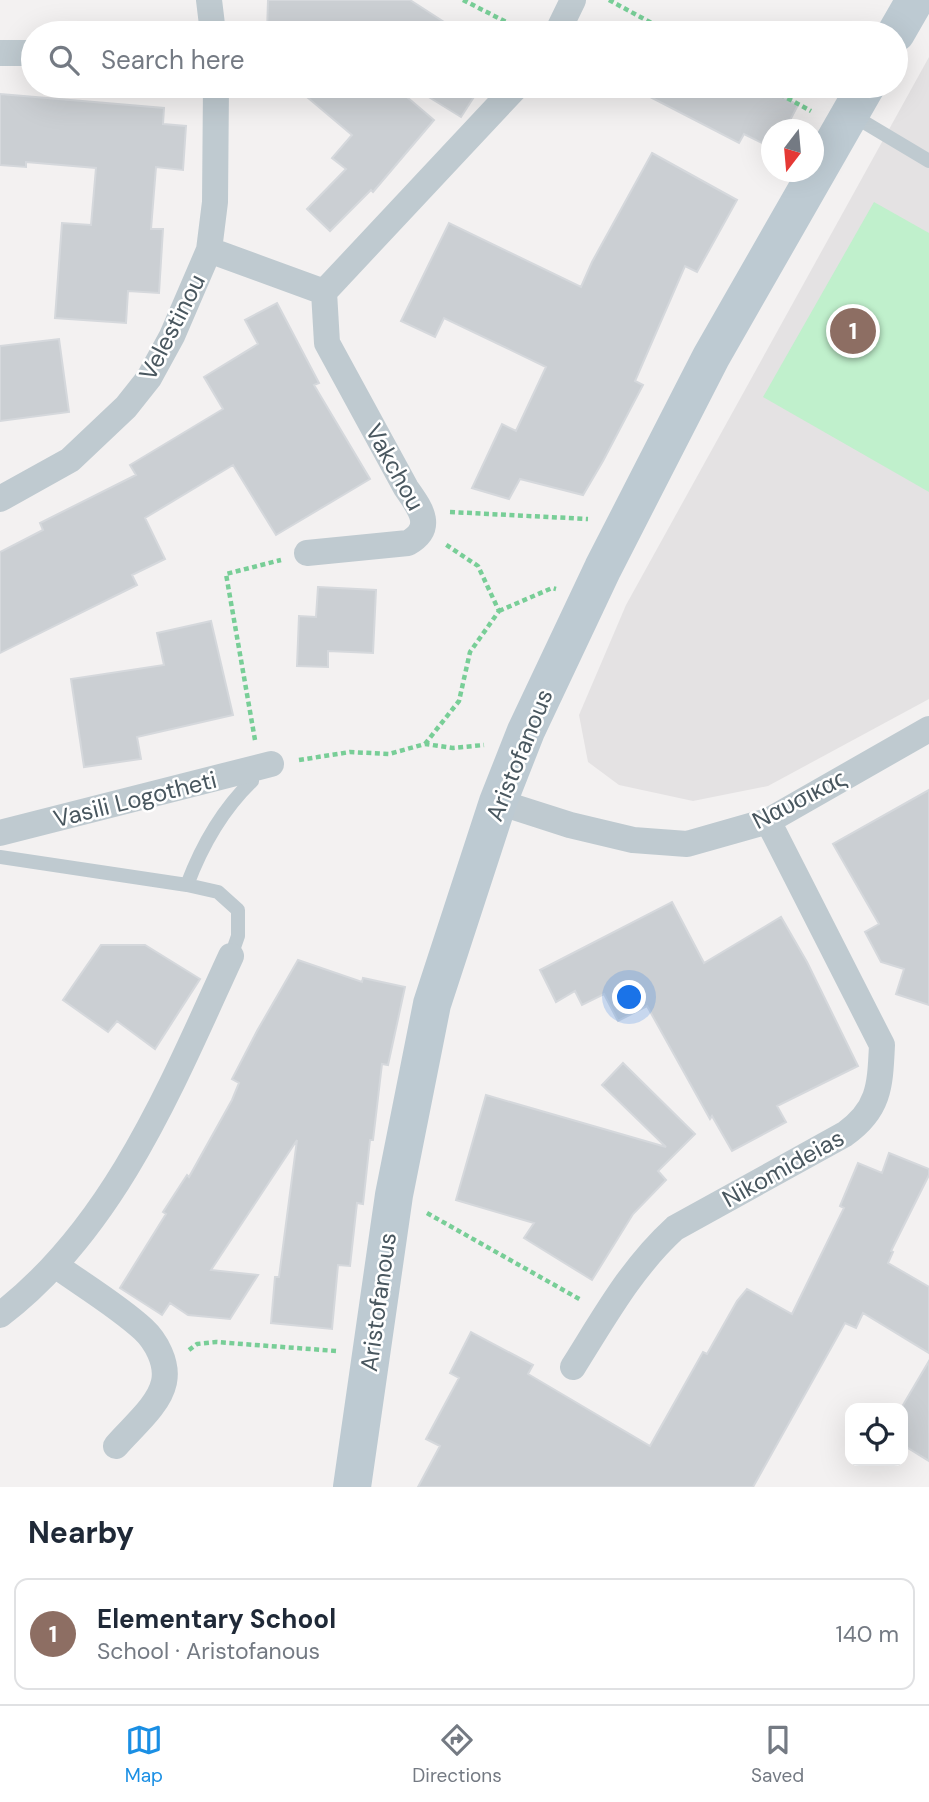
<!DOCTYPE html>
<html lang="en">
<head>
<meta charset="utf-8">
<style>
	body { margin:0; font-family:"DM Sans",sans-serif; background:#f6f6f7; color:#1f2937 }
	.controls { position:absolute; right:21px; bottom:21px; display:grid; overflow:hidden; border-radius:14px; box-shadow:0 7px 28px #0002 }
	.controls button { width:63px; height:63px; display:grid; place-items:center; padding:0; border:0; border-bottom:2px solid #e0e1e3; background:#fff; color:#1f2937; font:35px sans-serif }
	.compass { position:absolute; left:761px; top:119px; width:63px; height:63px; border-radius:50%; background:#fff; box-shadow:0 7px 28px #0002; rotate:196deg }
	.you { position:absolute; left:630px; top:998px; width:24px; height:24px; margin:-18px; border:5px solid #fff; border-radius:50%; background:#1a73e8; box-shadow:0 0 0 10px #1a73e833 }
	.badge { display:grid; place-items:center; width:46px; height:46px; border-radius:50%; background:#1a8fe4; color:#fff; font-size:23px; font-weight:700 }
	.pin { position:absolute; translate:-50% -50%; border:4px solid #fff; box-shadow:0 2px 7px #0006 }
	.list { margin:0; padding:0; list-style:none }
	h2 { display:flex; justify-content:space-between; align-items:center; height:91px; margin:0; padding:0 28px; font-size:30px }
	h2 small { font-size:23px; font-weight:400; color:#747a83 }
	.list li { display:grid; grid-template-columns:46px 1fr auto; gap:21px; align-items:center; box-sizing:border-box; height:112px; margin:0 14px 14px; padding:0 14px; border:2px solid #e0e1e3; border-radius:14px }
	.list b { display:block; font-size:26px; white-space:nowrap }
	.list p { margin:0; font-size:23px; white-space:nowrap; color:#747a83 }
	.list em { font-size:23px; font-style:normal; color:#747a83 }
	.icon { flex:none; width:38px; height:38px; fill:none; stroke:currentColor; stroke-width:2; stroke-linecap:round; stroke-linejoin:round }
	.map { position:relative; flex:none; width:929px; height:1487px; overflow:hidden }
	.search { position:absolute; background:#fff; box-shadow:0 7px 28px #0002; left:21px; right:21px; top:21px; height:77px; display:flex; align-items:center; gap:18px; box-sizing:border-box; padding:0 24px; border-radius:38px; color:#747a83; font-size:26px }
	.sheet { height:217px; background:#fff }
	nav { display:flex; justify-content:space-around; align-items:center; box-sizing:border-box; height:98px; border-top:2px solid #e0e1e3; background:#fff; font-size:19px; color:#747a83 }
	nav a { display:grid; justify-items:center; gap:4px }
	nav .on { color:#1a8fe4 }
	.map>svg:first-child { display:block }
</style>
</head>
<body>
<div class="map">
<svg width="929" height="1487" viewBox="0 0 929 1487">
	<rect width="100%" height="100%" fill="#f3f1f1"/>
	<path fill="#e4e2e3" d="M 929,57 L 929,699 L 768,786 L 693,801 L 619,785 L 588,762 L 579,715 L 626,605 Z"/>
	<path fill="#c0f0cc" d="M 874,202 L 929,233 L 929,492 L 763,397 Z"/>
	<path fill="#cbcfd3" stroke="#d5d8dc" stroke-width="2" d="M 268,0 L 410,0 L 461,33 L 267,33 Z
		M 294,86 L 394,86 L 434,120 L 373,192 L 371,190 L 330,231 L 307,209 L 346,169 L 332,158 L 352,135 Z
		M 411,86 L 481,86 L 461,117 Z
		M 629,86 L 762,86 L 798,105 L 785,130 L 772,130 L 772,148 L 744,134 L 739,143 Z
		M 0,94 L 164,108 L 163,124 L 186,126 L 183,170 L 156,167 L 151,229 L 163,229 L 159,293 L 128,291 L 126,323 L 55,318 L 62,223 L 91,225 L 96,168 L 26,162 L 26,167 L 0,165 Z
		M 652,153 L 737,200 L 697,272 L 685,266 L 635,381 L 643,385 L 603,461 L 583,495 L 520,479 L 509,499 L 472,488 L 502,424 L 516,431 L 546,367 L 444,318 L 435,337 L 401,321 L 449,223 L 581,287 L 592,262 Z
		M 277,303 L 319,383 L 314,385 L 370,479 L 276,535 L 233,465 L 145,518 L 165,559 L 132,575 L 137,585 L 0,653 L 0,552 L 43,530 L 40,523 L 136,475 L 130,465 L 223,409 L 204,377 L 258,344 L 245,320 Z
		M 59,339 L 69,412 L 0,421 L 0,346 Z
		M 318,587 L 376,590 L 373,653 L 328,651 L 328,667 L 297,666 L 299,616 L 316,617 Z
		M 211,621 L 233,715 L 137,737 L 141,759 L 84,767 L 71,679 L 164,665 L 157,633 Z
		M 929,790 L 929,1005 L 896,994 L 904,969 L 881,962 L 865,932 L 879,924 L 833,844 Z
		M 672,902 L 704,963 L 781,917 L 807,962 L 858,1066 L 777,1106 L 786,1122 L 732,1151 L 712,1116 L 710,1119 L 647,1006 L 618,1021 L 604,994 L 582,1005 L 575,991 L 556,1002 L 540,970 Z
		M 101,945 L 145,945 L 200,979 L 155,1049 L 117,1021 L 108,1032 L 63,1000 Z
		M 298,960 L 362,982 L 363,978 L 405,987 L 388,1065 L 382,1064 L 373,1140 L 370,1140 L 363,1204 L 357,1203 L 350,1266 L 338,1265 L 332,1329 L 271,1323 L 275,1277 L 279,1277 L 297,1140 L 211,1270 L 258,1275 L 230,1319 L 188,1315 L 170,1303 L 162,1315 L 120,1288 L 166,1214 L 163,1212 L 187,1175 L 189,1177 L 232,1100 L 239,1083 L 232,1079 L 257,1031 Z
		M 623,1063 L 695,1134 L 658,1171 L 666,1180 L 633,1214 L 592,1280 L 524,1238 L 534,1223 L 456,1200 L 486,1095 L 666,1147 L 602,1085 Z
		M 889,1153 L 929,1169 L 929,1175 L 891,1251 L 893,1252 L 888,1263 L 929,1287 L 929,1353 L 863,1313 L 856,1328 L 845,1323 L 753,1487 L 418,1487 L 440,1446 L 426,1439 L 459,1378 L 450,1373 L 471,1332 L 533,1365 L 528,1374 L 650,1446 L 703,1352 L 707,1354 L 737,1301 L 747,1289 L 792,1314 L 844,1208 L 840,1206 L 858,1163 L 882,1173 Z
		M 929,1361 L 929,1461 L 903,1445 L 903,1405 Z"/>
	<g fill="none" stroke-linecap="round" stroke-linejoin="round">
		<path stroke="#78ce97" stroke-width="4.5" stroke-dasharray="5 3.5" stroke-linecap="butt" d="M 463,0 L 528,33
			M 609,0 L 670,33
			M 765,86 L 811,111
			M 450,512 L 588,519
			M 499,611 L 552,588 L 556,589
			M 255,740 L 226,574 L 281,560
			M 425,744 L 459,701 L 470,652 L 499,611 L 478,566 L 445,544
			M 299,760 L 350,752 L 389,754 L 425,744 L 453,748 L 484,745
			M 427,1213 L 581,1300
			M 189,1350 L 197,1344 L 216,1342 L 336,1351"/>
		<path stroke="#bfcad0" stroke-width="14" d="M 852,115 L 929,161
			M 0,857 L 187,885
			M 231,956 L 238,936 L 238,910 L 218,892 L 187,885 C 202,845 222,810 252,781 L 249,771"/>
		<path stroke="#bfcad0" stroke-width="26" d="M 209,0 L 213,33
			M 557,33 L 573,0
			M 0,53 L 33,53
			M 209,250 L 324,292
			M 0,499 L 70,460 L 126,407 L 149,378 L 172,336 L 209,250 L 215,202 L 216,86
			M 307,553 L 408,543 C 436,527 419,507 406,488 L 327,343 L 324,292 L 517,86
			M 498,802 L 570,825 L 633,840 L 687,844 L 768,821 L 929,729
			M 0,833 L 271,764
			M 55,1265 C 83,1285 118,1306 143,1329 C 156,1341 168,1363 164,1382 C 159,1406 131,1428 116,1446
			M 0,1315 C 115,1227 172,1084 231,956
			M 573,1367 C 604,1318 631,1268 675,1228 L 845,1134 C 880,1109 880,1085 882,1045 L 768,821"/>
		<path stroke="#bdcad2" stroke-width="38" d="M 896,33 L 915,0
			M 352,1487 L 394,1195 L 432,1004 L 498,802 L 526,731 L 603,568 L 711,357 L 866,86"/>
	</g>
	<g text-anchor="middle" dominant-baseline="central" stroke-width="5" stroke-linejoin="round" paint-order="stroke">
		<g font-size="24" fill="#49575f" stroke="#fff">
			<text transform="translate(172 327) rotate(-63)">Velestinou</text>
			<text transform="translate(395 467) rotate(61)">Vakchou</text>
			<text transform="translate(519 755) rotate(-68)">Aristofanous</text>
			<text transform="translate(135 799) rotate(-14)">Vasili Logotheti</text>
			<text transform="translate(799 799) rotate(-27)">Ναυσικας</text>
			<text transform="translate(783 1168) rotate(-29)">Nikomideias</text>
			<text transform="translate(378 1302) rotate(-82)">Aristofanous</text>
		</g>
	</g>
</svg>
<div class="controls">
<button><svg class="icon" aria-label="locate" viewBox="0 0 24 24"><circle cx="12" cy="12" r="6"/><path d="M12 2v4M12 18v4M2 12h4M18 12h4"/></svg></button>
</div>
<svg class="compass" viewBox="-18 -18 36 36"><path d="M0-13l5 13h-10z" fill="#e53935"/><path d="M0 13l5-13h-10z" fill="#747a83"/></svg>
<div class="you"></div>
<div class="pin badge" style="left:853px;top:331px;background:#8d6e63">1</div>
<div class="search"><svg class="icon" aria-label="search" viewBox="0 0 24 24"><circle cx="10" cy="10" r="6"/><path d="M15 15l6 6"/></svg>Search here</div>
</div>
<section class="sheet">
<h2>Nearby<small></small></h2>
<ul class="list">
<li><span class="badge" style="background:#8d6e63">1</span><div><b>Elementary School</b><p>School · Aristofanous</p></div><em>140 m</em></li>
</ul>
</section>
<nav>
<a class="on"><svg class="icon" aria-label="map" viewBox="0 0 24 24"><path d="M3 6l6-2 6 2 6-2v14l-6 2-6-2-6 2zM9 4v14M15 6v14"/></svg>Map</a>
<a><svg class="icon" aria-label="directions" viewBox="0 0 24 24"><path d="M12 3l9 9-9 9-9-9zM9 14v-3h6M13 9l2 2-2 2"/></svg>Directions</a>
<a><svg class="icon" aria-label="saved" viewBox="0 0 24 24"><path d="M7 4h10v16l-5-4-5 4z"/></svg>Saved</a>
</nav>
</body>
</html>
